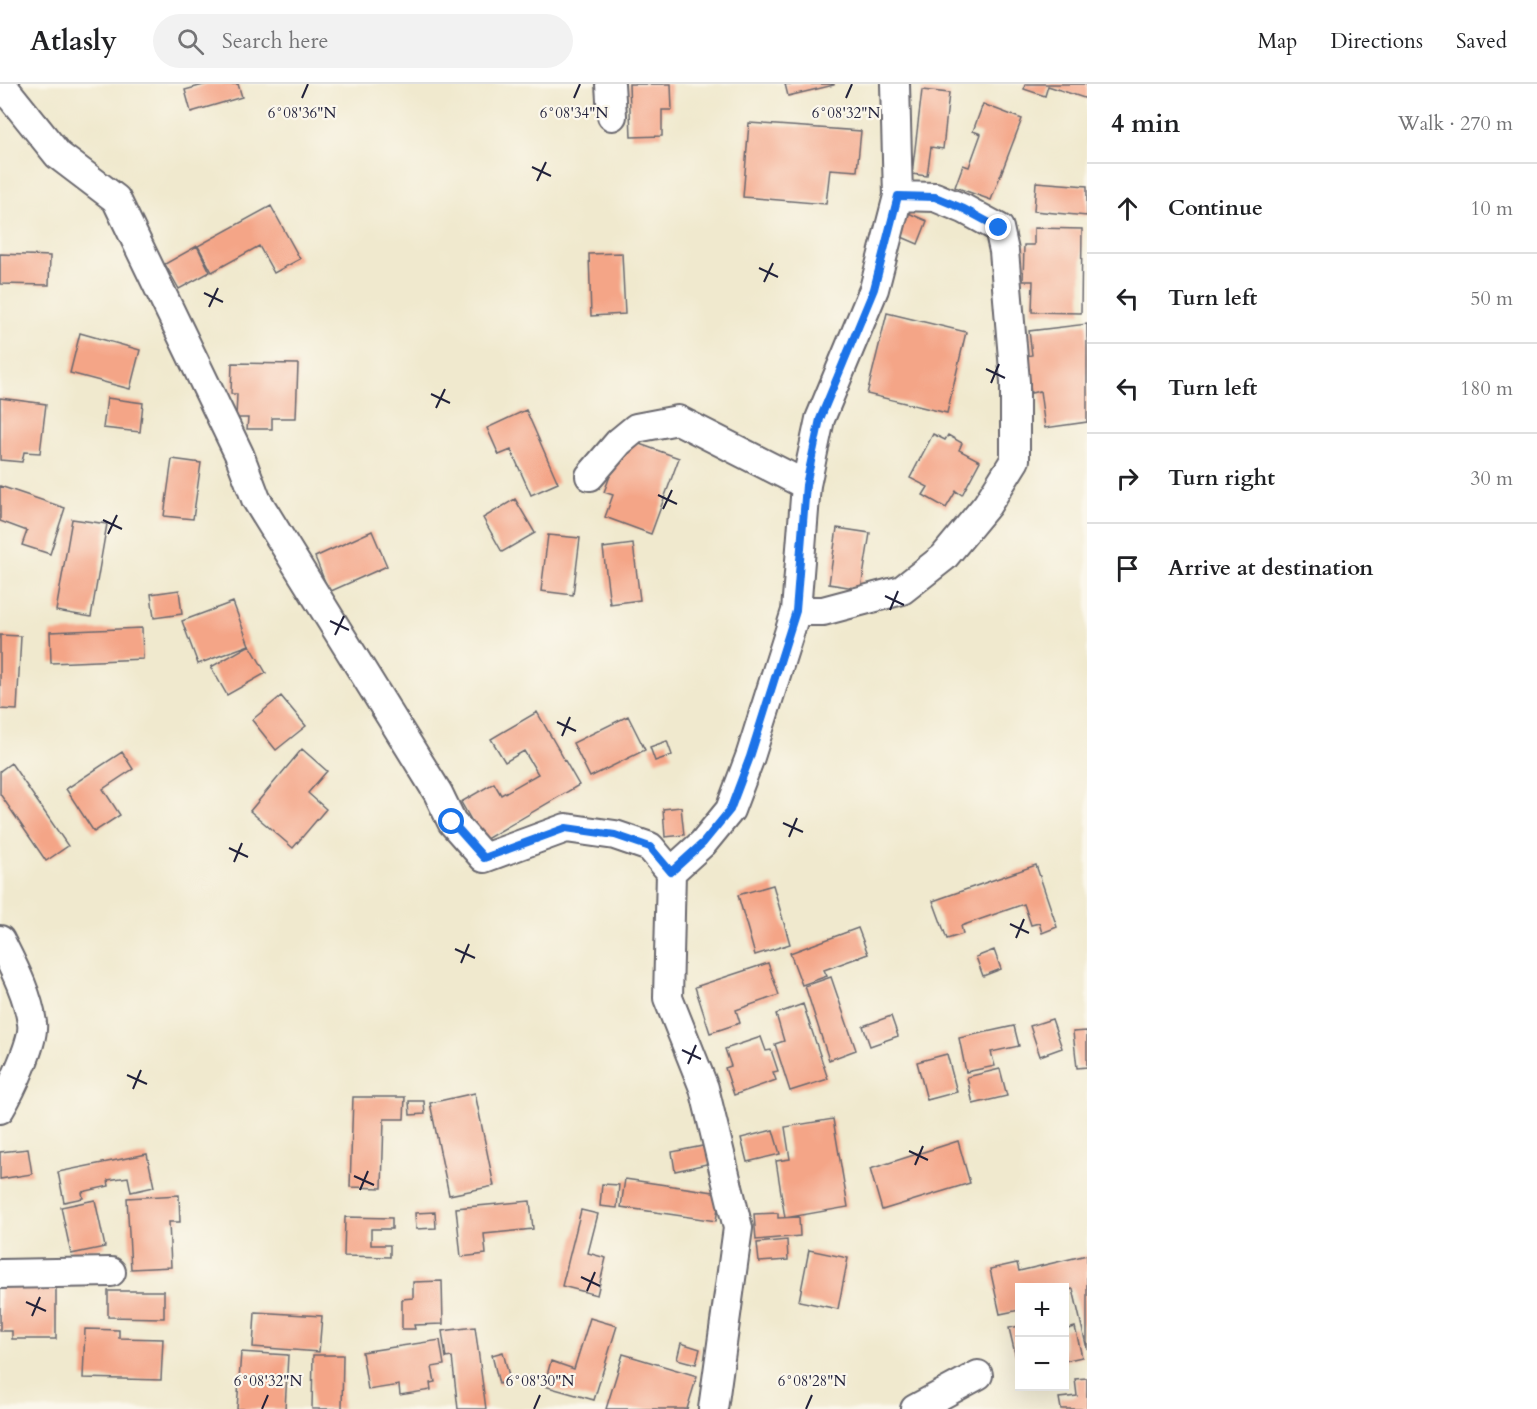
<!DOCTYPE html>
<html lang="en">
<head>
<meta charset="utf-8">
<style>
	body { margin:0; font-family:Cardo,serif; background:#f2f2f2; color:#202124 }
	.controls { position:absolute; right:18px; bottom:18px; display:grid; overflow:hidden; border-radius:0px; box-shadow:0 6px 24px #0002 }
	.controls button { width:54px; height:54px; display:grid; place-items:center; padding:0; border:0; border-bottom:2px solid #e0e0e0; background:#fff; color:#202124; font:30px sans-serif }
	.stop { position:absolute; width:18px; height:18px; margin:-14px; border:4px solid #1a73e8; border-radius:50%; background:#fff }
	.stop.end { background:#1a73e8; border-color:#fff; box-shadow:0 2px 6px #0008 }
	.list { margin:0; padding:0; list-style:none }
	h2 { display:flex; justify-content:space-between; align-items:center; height:78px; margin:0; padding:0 24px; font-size:26px }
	h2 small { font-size:20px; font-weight:400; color:#757577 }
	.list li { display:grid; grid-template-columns:39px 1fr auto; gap:18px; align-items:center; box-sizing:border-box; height:90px; padding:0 24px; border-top:2px solid #e0e0e0 }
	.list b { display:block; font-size:22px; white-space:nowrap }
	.list em { font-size:20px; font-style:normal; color:#757577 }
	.icon { flex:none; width:33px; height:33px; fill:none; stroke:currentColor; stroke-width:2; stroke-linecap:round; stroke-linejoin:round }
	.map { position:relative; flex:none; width:1087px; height:1325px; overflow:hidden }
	header { display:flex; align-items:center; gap:36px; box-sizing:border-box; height:84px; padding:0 30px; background:#fff; border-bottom:2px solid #e0e0e0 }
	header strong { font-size:28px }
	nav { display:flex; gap:33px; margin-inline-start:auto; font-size:21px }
	.search { width:420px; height:54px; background:#f2f2f2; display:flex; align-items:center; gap:15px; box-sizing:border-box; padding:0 21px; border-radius:33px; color:#757577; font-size:22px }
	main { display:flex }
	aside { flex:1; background:#fff }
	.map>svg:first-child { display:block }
</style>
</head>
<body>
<header>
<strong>Atlasly</strong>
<div class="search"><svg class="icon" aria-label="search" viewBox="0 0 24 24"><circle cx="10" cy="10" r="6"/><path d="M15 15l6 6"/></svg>Search here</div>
<nav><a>Map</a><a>Directions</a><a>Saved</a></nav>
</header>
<main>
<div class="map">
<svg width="1087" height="1325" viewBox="0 0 1087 1325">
	<rect width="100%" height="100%" fill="#fbf7ec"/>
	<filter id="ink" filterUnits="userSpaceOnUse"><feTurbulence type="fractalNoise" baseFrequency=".0167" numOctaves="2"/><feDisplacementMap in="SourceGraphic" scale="12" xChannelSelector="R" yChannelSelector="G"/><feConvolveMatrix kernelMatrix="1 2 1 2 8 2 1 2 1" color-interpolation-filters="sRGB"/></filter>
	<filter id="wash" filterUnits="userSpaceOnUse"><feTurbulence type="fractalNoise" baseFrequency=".008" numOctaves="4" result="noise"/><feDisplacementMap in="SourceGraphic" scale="24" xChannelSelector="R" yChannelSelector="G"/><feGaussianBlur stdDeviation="1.35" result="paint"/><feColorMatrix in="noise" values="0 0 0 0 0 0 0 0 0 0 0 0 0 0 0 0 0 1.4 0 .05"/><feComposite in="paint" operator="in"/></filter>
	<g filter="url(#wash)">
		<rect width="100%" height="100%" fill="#f0e9ce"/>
		<g id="blocks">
			<path fill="#f4a587" d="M 207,0 L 238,0 L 242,13 L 191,28 L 185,6 Z
				M 629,0 L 671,0 L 672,26 L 662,26 L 662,52 L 631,53 Z
				M 785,0 L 834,0 L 834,1 L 788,12 Z
				M 1025,0 L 1087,0 L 1087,15 L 1048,2 L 1045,12 L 1024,5 Z
				M 922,6 L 949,9 L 943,65 L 931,63 L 927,92 L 912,90 Z
				M 983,20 L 1022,35 L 991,116 L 955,103 L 963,81 L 969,83 L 981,50 L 973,47 Z
				M 749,39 L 861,47 L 857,87 L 830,85 L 826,120 L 743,113 Z
				M 1036,98 L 1087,102 L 1087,132 L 1034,127 Z
				M 271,122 L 300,175 L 274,189 L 259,162 L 212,188 L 198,162 Z
				M 906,128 L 927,137 L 918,160 L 897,151 Z
				M 1034,144 L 1082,145 L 1081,229 L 1032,228 L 1033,197 L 1023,197 L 1024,161 L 1034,161 Z
				M 197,162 L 210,188 L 179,205 L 165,180 Z
				M 622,169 L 625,230 L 591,232 L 589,170 Z
				M 0,170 L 50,172 L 49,201 L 0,200 Z
				M 887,229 L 966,248 L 947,329 L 867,310 Z
				M 1087,240 L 1087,338 L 1045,344 L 1040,307 L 1031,309 L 1026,272 L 1032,271 L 1029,247 Z
				M 80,249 L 140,266 L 130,305 L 70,289 Z
				M 232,279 L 298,280 L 296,334 L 272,334 L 272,345 L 247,345 L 248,334 L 236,334 L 237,310 L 231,310 Z
				M 0,314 L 46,320 L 40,369 L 24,368 L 22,378 L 0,376 Z
				M 107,314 L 143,319 L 140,348 L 103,344 Z
				M 526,326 L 558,399 L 531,411 L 511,366 L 499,371 L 487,344 Z
				M 933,350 L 945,356 L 948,351 L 962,359 L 959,366 L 980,377 L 962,411 L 956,407 L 946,424 L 923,411 L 928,403 L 910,394 Z
				M 631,357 L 679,374 L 651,450 L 605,433 L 613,411 L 604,408 L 619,368 Z
				M 172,375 L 201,379 L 193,435 L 164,432 Z
				M 0,402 L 65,424 L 50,470 L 22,461 L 27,447 L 0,437 Z
				M 515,415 L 535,449 L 502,468 L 483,434 Z
				M 72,435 L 107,440 L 91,533 L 56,527 Z
				M 837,444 L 870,449 L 861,505 L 829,500 Z
				M 372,447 L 387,482 L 329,508 L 315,473 Z
				M 548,451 L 580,454 L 573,511 L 541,507 Z
				M 633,460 L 640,516 L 610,520 L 603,464 Z
				M 179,506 L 182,530 L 154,534 L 151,510 Z
				M 233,518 L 249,561 L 198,580 L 182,537 Z
				M 142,544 L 143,575 L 51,579 L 50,548 Z
				M 0,551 L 21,552 L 17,626 L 0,625 Z
				M 250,561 L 266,589 L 227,611 L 211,583 Z
				M 281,612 L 306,642 L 276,666 L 252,636 Z
				M 537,628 L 579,701 L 483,757 L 461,718 L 494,699 L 501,711 L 538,690 L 524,667 L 505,678 L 491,655 Z
				M 628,632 L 645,666 L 590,693 L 573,659 Z
				M 667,657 L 672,671 L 655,677 L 650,663 Z
				M 302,665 L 327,687 L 308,709 L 326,725 L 293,764 L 250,727 Z
				M 122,668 L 133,685 L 103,705 L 120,731 L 94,748 L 66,705 Z
				M 11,679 L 68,762 L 46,777 L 0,710 L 0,687 Z
				M 681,723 L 684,751 L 665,753 L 663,725 Z
				M 1036,781 L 1057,843 L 1042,849 L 1039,839 L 1031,841 L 1024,820 L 961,842 L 963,850 L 947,855 L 933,817 Z
				M 773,801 L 790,860 L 755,871 L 738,811 Z
				M 858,844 L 868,870 L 824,886 L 827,892 L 802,901 L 790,869 Z
				M 994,866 L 1001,885 L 983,892 L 976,873 Z
				M 768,879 L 779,911 L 736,926 L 740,939 L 710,949 L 695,903 Z
				M 831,893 L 856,966 L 829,976 L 805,902 Z
				M 803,920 L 828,995 L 790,1007 L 775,960 L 784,957 L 776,930 Z
				M 891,932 L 898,952 L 870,962 L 863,942 Z
				M 1052,935 L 1062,964 L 1040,972 L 1030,942 Z
				M 1014,942 L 1019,962 L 991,968 L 995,982 L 966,988 L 959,954 Z
				M 1087,947 L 1087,983 L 1077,984 L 1073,948 Z
				M 761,953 L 766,967 L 771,966 L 778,987 L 773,988 L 776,996 L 734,1011 L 725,984 L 731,982 L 725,965 Z
				M 947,970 L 957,1008 L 927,1016 L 917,978 Z
				M 1000,985 L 1007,1012 L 973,1020 L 967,993 Z
				M 475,1009 L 494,1102 L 449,1111 L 430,1019 Z
				M 353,1013 L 405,1013 L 404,1035 L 384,1035 L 382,1104 L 350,1103 Z
				M 409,1017 L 424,1017 L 425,1030 L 410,1031 Z
				M 833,1035 L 848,1123 L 785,1134 L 776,1077 L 790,1075 L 785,1043 Z
				M 773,1046 L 780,1070 L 747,1078 L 741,1054 Z
				M 958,1057 L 970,1099 L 882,1126 L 870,1085 Z
				M 708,1061 L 711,1079 L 675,1087 L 672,1068 Z
				M 28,1065 L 32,1090 L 0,1095 L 0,1068 Z
				M 147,1070 L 154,1103 L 131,1108 L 128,1093 L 108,1096 L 109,1102 L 82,1108 L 83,1114 L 64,1118 L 58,1088 Z
				M 625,1095 L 720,1109 L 716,1137 L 621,1123 Z
				M 602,1100 L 619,1101 L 617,1124 L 600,1122 Z
				M 179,1111 L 180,1138 L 169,1138 L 171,1183 L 131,1185 L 127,1114 Z
				M 95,1116 L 105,1163 L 71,1170 L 61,1123 Z
				M 530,1117 L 533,1145 L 484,1150 L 486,1170 L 461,1173 L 456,1124 Z
				M 581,1126 L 598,1130 L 588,1169 L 606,1174 L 597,1211 L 562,1202 Z
				M 435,1128 L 436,1144 L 416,1145 L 415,1129 Z
				M 778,1129 L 778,1134 L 799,1133 L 800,1152 L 756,1156 L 754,1130 Z
				M 345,1133 L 392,1134 L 392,1145 L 371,1145 L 371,1161 L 390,1161 L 390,1173 L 344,1172 Z
				M 787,1156 L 788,1176 L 759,1178 L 757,1159 Z
				M 809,1166 L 848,1174 L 838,1225 L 799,1217 Z
				M 1087,1171 L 1087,1265 L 1073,1205 L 1064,1207 L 1064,1204 L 1020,1204 L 1020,1226 L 1000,1230 L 990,1185 L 1017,1179 L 1019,1187 Z
				M 442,1197 L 443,1240 L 414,1241 L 415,1245 L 402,1245 L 402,1215 L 413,1214 L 413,1198 Z
				M 0,1199 L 56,1199 L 56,1255 L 12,1255 L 12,1247 L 0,1247 Z
				M 108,1207 L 164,1207 L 164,1234 L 108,1233 Z
				M 255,1228 L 322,1232 L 319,1268 L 253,1263 Z
				M 590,1234 L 617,1242 L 594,1316 L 544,1302 L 551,1277 L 574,1285 Z
				M 1020,1242 L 1020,1277 L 1017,1278 L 1009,1244 Z
				M 475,1243 L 486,1325 L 458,1325 L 452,1273 L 446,1274 L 442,1247 Z
				M 1075,1243 L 1082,1273 L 1064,1277 L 1064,1246 Z
				M 85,1245 L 119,1246 L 119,1254 L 163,1255 L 161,1296 L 83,1294 Z
				M 440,1256 L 444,1281 L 432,1283 L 435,1298 L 430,1299 L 431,1306 L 400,1311 L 399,1301 L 368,1306 L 362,1268 Z
				M 681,1259 L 700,1265 L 696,1280 L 677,1275 Z
				M 241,1268 L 288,1271 L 285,1325 L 237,1325 Z
				M 503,1268 L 510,1296 L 499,1300 L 492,1271 Z
				M 623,1270 L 697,1292 L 687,1325 L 606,1325 Z
				M 313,1271 L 343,1271 L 342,1325 L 312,1325 Z
				M 1087,1294 L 1087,1325 L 1061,1325 L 1059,1314 L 1077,1312 L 1075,1295 Z"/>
		</g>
	</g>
	<g filter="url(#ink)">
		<use href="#blocks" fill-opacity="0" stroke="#6a686e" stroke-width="1.5"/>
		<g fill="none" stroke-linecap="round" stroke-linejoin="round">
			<g stroke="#6a686e" stroke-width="32">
				<path id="minor" d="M 1,0 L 58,71 L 116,115 L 239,370 L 256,415 L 438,709 L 452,738 L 484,774 L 566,744 L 615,751 L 650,763 L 671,788
					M 610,0 L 612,32
					M 590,392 L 619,358 L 636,344 L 678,336 L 806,401
					M 796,527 L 823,527 L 902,506 L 944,473 L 987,421 L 1015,376 L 1015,298 L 1004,167 L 999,144 L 964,125 L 935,113 L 898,112
					M 0,856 C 13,882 28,910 32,939 C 35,957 10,1008 0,1025
					M 0,1190 L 111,1188
					M 713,1325 L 738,1144 L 704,1004 L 668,914 L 671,788 L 703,759 L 730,726 L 750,673 L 796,527 L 806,401 L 820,335 L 874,205 L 898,112 L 895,0
					M 915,1325 L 978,1291"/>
			</g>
			<use href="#minor" stroke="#fff" stroke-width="28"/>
		</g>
	</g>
	<g fill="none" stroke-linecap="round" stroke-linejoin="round" filter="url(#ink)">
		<path stroke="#1a73e8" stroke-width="8" d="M 452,738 L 484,774 L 566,744 L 615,751 L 650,763 L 671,788 L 703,759 L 730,726 L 750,673 L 796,527 L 806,401 L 820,335 L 874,205 L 898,112 L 935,113 L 964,125 L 999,144"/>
	</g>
	<path fill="none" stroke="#22223b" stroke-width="2" d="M 302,14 L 308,0M 574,14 L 580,0M 846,14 L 852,0M 532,83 L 551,92M 537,97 L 546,78M 759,184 L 778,193M 764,198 L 773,179M 204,209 L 223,218M 209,223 L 218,204M 986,285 L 1005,294M 991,299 L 999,280M 431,310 L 450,319M 436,324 L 445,305M 658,411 L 677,420M 663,425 L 672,406M 103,436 L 122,445M 108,450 L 117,431M 885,512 L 904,521M 890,526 L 898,507M 330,537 L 349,546M 335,551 L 344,532M 557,638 L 576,647M 562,652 L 570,633M 783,739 L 803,748M 789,753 L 797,734M 229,764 L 248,773M 234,778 L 242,759M 1010,840 L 1029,849M 1016,854 L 1024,835M 455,865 L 475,874M 461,879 L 469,860M 682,966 L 701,975M 688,980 L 696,961M 127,991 L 147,1000M 133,1005 L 141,986M 909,1067 L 928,1076M 915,1081 L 923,1062M 354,1092 L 374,1101M 360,1106 L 368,1087M 581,1193 L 600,1202M 587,1207 L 595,1188M 26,1218 L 46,1227M 32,1232 L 40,1213M 262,1325 L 268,1311M 534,1325 L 540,1311M 806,1325 L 812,1311"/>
	<g font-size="15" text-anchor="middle" fill="#22223b" stroke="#fbf7ec" stroke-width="4.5" stroke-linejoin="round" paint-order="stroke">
		<text x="302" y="34">6°08'36"N</text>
		<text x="846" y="34">6°08'32"N</text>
		<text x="574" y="34">6°08'34"N</text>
		<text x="268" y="1302">6°08'32"N</text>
		<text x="540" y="1302">6°08'30"N</text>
		<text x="812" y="1302">6°08'28"N</text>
	</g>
</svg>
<div class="controls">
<button>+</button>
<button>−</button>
</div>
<div class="stop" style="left:452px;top:738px"></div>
<div class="stop end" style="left:999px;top:144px"></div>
</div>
<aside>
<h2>4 min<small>Walk · 270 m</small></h2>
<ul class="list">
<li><svg class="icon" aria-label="ahead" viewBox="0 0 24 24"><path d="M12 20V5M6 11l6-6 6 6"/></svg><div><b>Continue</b></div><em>10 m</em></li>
<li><svg class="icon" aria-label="left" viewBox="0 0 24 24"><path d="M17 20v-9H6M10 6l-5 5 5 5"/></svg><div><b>Turn left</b></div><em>50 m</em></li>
<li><svg class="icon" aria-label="left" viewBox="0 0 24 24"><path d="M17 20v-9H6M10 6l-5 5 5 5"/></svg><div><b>Turn left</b></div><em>180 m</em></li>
<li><svg class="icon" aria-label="right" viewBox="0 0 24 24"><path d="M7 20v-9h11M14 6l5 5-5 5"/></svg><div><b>Turn right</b></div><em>30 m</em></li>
<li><svg class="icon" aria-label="arrive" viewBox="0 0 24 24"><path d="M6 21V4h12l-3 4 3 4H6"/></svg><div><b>Arrive at destination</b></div></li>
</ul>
</aside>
</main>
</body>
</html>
